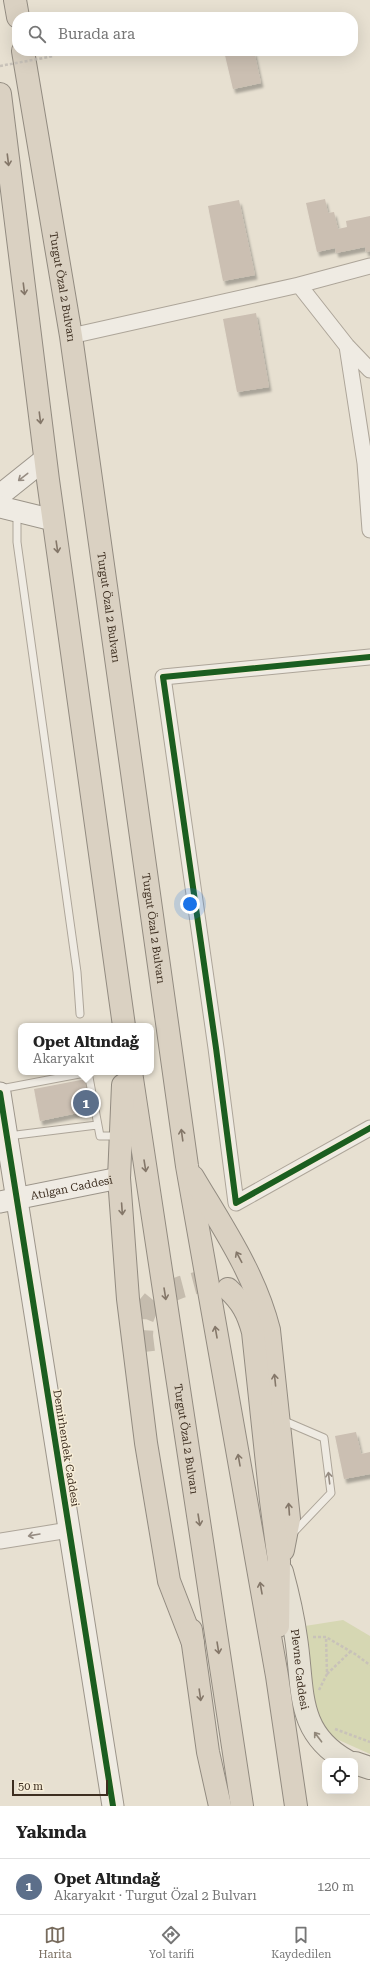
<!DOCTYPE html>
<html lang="tr">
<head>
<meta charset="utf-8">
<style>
	body { margin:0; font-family:"Roboto Serif",serif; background:#f2f2f2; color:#222 }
	.controls { position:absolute; right:12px; bottom:12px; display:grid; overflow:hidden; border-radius:8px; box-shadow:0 4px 16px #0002 }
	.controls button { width:36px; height:36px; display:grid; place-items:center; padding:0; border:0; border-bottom:1px solid #e0e0e0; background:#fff; color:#222; font:20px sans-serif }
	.scale { position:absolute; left:12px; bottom:10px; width:96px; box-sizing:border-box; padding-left:4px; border:2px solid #3d2e20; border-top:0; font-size:11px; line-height:14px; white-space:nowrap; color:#3d2e20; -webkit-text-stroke:3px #f7eed8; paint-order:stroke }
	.you { position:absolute; left:190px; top:904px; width:14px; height:14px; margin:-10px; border:3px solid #fff; border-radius:50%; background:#1a73e8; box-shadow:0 0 0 6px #1a73e833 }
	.badge { display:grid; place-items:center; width:26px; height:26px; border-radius:50%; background:#786c5e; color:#fff; font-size:13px; font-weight:700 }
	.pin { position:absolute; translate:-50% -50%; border:2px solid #fff; box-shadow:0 1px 4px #0006 }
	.popup { position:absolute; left:18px; top:1023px; width:136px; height:52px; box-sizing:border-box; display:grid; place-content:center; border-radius:8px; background:#fff; filter:drop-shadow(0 1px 3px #0005); font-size:13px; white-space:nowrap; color:#767676 }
	.popup b { font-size:15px; color:#222 }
	.popup::after { content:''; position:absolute; left:50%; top:100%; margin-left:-8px; border:8px solid transparent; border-top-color:#fff }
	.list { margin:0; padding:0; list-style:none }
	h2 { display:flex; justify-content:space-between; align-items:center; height:52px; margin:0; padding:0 16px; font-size:17px }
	h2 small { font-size:13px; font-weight:400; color:#767676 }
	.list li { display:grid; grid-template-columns:26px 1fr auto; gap:12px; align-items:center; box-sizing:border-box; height:56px; padding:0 16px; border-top:1px solid #e0e0e0 }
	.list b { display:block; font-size:15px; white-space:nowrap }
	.list p { margin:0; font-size:13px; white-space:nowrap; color:#767676 }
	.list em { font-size:13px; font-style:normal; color:#767676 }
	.icon { flex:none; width:22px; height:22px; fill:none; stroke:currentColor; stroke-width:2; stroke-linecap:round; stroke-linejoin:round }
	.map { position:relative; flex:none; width:370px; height:1806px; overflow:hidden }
	.search { position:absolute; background:#fff; box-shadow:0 4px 16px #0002; left:12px; right:12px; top:12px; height:44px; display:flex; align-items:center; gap:10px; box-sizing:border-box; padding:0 14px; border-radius:16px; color:#767676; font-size:15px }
	.sheet { height:108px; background:#fff }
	nav { display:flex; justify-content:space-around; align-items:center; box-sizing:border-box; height:56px; border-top:1px solid #e0e0e0; background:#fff; font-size:11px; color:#767676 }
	nav a { display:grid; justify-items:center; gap:2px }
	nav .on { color:#786c5e }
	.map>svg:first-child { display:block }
</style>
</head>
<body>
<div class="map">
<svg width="370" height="1806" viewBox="0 0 370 1806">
	<defs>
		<filter id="shadow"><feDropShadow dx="2.5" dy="4.5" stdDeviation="1" flood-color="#0004"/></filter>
	</defs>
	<rect width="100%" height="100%" fill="#e7e0d1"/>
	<path fill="#d6d7b3" d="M 343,1620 L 370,1636 L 370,1754 L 332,1737 L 313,1708 L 305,1626 Z"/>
	<path fill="#cbbfb2" filter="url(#shadow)" d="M 224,51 L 254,51 L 261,83 L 233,89 Z
		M 325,199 L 328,213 L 334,212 L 338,229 L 347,227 L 346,221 L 370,216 L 370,251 L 366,252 L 365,247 L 336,253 L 335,248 L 317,252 L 306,203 Z
		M 239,200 L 255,275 L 223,281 L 208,206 Z
		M 256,313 L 269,387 L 237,392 L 223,319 Z
		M 86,1079 L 92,1110 L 40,1121 L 34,1089 Z
		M 356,1432 L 361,1454 L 370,1452 L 370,1474 L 344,1479 L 335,1436 Z"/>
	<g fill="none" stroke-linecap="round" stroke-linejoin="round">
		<path stroke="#c5bcae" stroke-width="22" stroke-dasharray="22 11" stroke-linecap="butt" d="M 144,1352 L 142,1336 L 143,1318 L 147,1308 L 156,1297 L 181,1287 L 200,1282 L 225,1288"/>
		<g stroke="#ada599" stroke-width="9">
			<path id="lane" d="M 17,512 L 17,542 L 77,972 L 80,1014
				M 88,1072 L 100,1136 L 119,1136
				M 0,1089 L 90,1072
				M 8,1136 L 97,1125
				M 282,1420 L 324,1438 L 331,1493 L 292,1534"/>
		</g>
		<g stroke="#ada599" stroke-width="17">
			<path id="street" d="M 370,266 L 299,285 L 347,346 L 370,370
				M 71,336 L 299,285
				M 347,346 L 365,463 L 370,530
				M 370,657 L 163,677 L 216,1048 L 236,1203 L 370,1128
				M 0,1541 L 69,1530"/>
		</g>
		<g stroke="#9c958a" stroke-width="23">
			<g id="secondary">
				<path d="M 0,495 L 45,459"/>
				<path d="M 0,507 L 53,520"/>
				<path d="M 0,1093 L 113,1806"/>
				<path id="s1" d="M 0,1202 L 119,1178"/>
			</g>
		</g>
		<g stroke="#928b80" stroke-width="24">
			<g id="primary">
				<path id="s2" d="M 282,1572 C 288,1594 293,1616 296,1638 C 304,1689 295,1732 347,1761"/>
				<path d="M 355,1763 L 370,1768"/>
			</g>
		</g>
		<g stroke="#928b80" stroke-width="24">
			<g id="highway">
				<path d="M 15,0 L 18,17"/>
				<path id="s3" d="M 23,51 L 71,336 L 187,1166 L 277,1676 L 296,1806"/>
				<path d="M 0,94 L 48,480 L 124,1026"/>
				<path id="s4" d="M 131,1072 L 242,1806"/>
				<path d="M 123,1085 L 119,1178 L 128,1299 L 146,1443 L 169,1581 L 193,1643"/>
				<path d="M 193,1177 C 222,1226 255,1274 269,1330 L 289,1519 L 283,1550"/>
				<path d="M 228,1289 C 242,1302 248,1313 253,1332 L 271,1501 L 279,1561 L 278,1626"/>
				<path d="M 191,1630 L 208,1752 L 220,1806"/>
			</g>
		</g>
		<path stroke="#c8c2b9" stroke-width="2.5" stroke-dasharray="3 2" stroke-linecap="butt" d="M 313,1637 L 326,1637 L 355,1654 L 370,1665
			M 327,1674 L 351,1651
			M 319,1690 L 327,1674 L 326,1637
			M 335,1729 L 370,1742"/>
		<use href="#lane" stroke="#efebe3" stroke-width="7"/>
		<use href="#street" stroke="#efebe3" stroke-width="15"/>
		<use href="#secondary" stroke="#efebe3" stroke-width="21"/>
		<use href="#primary" stroke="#e6e1d4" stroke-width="22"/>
		<use href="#highway" stroke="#dad1c2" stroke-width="22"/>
		<path stroke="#c8c2b9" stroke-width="2.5" stroke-dasharray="3 2" stroke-linecap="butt" d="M 0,66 L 54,56"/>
		<g stroke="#f7eed8" stroke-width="8">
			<path id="cycleway" d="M 370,657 L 163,677 L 216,1048 L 236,1203 L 370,1128
				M 0,1093 L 113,1806"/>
		</g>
		<use href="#cycleway" stroke="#1b5e20" stroke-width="6"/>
	</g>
	<defs><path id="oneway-shaft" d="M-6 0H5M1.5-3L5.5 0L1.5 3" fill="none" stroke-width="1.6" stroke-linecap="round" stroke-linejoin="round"/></defs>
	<g stroke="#847769">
		<use href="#oneway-shaft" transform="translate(8 160) rotate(83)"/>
		<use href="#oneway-shaft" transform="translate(24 289) rotate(83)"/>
		<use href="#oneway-shaft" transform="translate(40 418) rotate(83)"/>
		<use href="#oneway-shaft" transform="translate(57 547) rotate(82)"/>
		<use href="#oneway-shaft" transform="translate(182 1135) rotate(-98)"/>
		<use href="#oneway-shaft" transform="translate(145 1166) rotate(81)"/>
		<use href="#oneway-shaft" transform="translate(122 1209) rotate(86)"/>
		<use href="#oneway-shaft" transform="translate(239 1257) rotate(-118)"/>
		<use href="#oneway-shaft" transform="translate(165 1294) rotate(81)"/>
		<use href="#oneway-shaft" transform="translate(216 1332) rotate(-100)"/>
		<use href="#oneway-shaft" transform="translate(275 1380) rotate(-96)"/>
		<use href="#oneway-shaft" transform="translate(239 1460) rotate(-100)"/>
		<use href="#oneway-shaft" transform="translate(289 1509) rotate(-94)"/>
		<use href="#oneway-shaft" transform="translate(199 1520) rotate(81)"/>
		<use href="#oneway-shaft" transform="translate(261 1588) rotate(-100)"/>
		<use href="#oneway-shaft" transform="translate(218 1648) rotate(81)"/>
		<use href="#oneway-shaft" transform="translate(200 1695) rotate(82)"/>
	</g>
	<g stroke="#968c82">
		<use href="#oneway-shaft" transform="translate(23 477) rotate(142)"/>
		<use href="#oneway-shaft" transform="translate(329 1478) rotate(-97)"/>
		<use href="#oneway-shaft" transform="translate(34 1535) rotate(170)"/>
	</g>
	<use stroke="#92887a" href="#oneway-shaft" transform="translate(318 1737) rotate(-127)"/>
	<g text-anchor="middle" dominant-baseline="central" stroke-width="3" stroke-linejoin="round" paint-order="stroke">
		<g font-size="11" fill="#3d2e20" stroke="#f7eed8">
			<text stroke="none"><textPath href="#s3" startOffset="239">Turgut Özal 2 Bulvarı</textPath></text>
			<text stroke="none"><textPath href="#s3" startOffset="563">Turgut Özal 2 Bulvarı</textPath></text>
			<text stroke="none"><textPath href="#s3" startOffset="887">Turgut Özal 2 Bulvarı</textPath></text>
			<text stroke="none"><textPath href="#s1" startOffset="73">Atılgan Caddesi</textPath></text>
			<text stroke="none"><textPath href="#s4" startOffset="371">Turgut Özal 2 Bulvarı</textPath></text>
			<text transform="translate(66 1448) rotate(81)">Demirhendek Caddesi</text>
			<text stroke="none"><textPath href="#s2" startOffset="99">Plevne Caddesi</textPath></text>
		</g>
	</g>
</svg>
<div class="controls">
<button><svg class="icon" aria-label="locate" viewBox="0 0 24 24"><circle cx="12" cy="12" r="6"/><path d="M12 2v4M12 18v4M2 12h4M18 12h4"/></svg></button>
</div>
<div class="scale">50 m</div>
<div class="you"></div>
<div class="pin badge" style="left:86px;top:1103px;background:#5c6f8a">1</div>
<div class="popup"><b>Opet Altındağ</b>Akaryakıt</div>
<div class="search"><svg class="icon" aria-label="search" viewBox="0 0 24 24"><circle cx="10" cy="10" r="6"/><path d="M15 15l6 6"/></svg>Burada ara</div>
</div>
<section class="sheet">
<h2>Yakında<small></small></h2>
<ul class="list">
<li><span class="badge" style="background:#5c6f8a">1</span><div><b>Opet Altındağ</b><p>Akaryakıt · Turgut Özal 2 Bulvarı</p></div><em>120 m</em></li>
</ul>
</section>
<nav>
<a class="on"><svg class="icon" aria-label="map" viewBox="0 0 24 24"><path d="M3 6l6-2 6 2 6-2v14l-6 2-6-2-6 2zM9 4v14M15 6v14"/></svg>Harita</a>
<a><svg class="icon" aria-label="directions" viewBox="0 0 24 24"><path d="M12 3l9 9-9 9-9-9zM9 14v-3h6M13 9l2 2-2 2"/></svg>Yol tarifi</a>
<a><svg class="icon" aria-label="saved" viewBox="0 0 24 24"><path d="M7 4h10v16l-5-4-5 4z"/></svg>Kaydedilen</a>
</nav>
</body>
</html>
